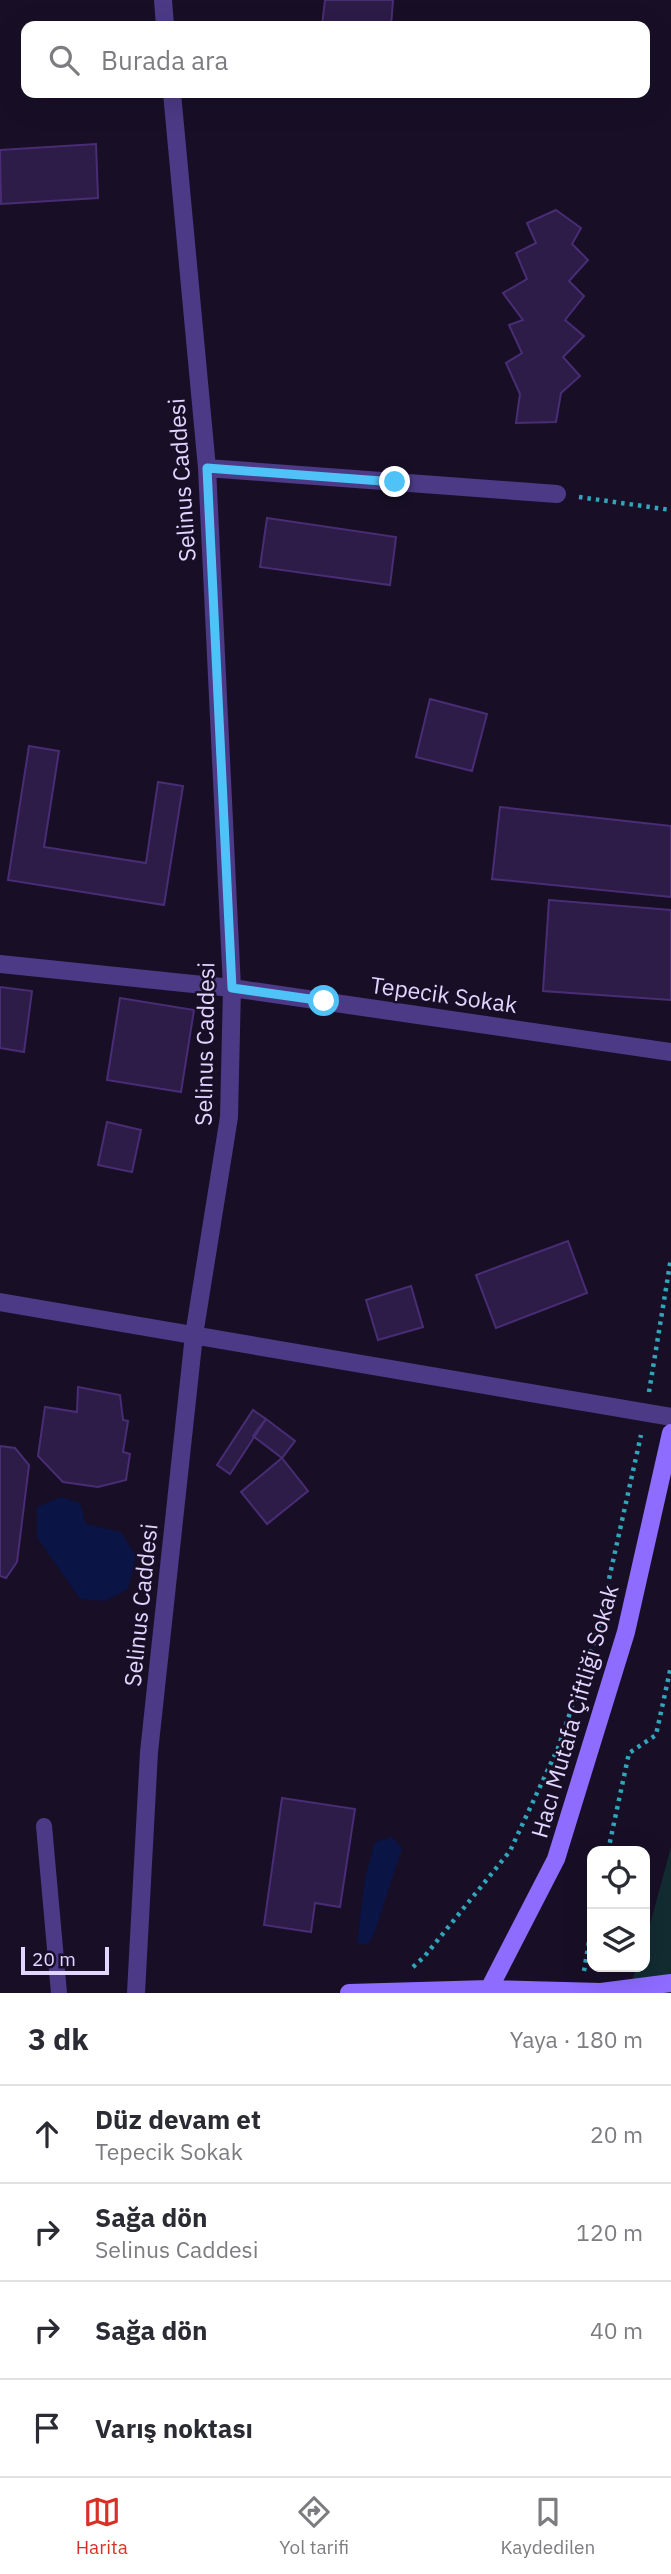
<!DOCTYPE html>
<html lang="tr">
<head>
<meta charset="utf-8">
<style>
	body { margin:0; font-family:"IBM Plex Sans",sans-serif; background:#f2f2f3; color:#2b2b33 }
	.controls { position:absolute; right:21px; bottom:21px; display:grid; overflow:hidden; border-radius:14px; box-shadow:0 7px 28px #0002 }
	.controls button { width:63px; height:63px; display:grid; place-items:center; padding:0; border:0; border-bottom:2px solid #e1e1e2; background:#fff; color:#2b2b33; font:35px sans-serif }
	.scale { position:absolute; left:21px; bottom:18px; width:88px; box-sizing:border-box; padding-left:7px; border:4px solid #e2d5ff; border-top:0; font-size:19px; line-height:24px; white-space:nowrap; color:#e2d5ff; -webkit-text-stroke:5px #180f27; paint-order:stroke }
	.stop { position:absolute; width:21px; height:21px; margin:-16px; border:5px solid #4fc3f7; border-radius:50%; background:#fff }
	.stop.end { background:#4fc3f7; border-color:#fff; box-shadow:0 2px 7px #0008 }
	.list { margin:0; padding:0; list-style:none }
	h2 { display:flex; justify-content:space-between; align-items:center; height:91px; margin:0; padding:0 28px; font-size:30px }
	h2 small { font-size:23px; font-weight:400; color:#7c7c81 }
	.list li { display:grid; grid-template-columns:46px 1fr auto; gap:21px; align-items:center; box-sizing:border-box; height:98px; padding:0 28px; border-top:2px solid #e1e1e2 }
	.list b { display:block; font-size:26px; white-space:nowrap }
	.list p { margin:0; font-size:23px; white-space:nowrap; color:#7c7c81 }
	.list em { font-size:23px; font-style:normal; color:#7c7c81 }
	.icon { flex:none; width:38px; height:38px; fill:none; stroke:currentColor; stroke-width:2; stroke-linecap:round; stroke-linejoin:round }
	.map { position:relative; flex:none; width:671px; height:1993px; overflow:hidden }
	.search { position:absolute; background:#fff; box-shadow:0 7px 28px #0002; left:21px; right:21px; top:21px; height:77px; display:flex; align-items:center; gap:18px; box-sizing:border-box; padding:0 24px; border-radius:14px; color:#7c7c81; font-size:26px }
	.sheet { height:483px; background:#fff }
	nav { display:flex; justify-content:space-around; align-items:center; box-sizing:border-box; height:98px; border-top:2px solid #e1e1e2; background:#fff; font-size:19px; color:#7c7c81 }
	nav a { display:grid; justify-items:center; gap:4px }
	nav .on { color:#d93025 }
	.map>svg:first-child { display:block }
</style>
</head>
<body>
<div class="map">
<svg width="671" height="1993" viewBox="0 0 671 1993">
	<rect width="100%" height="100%" fill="#180f27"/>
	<path fill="#122c31" d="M 671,1847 L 671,1993 L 627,1993 L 637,1967 L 645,1967 L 645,1943 Z"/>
	<path fill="#0a1445" d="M 61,1497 L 80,1503 L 86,1524 L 121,1532 L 136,1556 L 128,1589 L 105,1601 L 80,1599 L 37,1537 L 37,1507 Z
		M 392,1837 L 402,1848 L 374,1934 L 368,1944 L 357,1944 L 365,1878 L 375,1842 Z"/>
	<path fill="#2d1b48" stroke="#492d74" stroke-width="2" d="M 325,0 L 393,0 L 391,26 L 322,26 Z
		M 96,144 L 98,198 L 1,204 L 0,150 Z
		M 556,210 L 581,228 L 572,244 L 588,260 L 569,281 L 584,296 L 565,320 L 584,336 L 563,357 L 580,376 L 561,393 L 556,422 L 516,423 L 520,394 L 506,363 L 522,353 L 509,325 L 523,320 L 503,293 L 527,279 L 516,253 L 536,243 L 527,223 Z
		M 267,518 L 396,537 L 390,585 L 260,567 Z
		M 430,699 L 487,714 L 472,771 L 416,757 Z
		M 29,746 L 59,751 L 44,847 L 146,863 L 158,782 L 183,786 L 164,905 L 8,880 Z
		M 500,807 L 671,826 L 671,897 L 492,879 Z
		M 549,900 L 671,910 L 671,1000 L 543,991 Z
		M 0,987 L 32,991 L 24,1052 L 0,1048 Z
		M 120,998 L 194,1010 L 181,1092 L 107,1080 Z
		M 107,1122 L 141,1130 L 132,1172 L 98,1165 Z
		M 568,1241 L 587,1293 L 496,1328 L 476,1275 Z
		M 411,1286 L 423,1327 L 378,1340 L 366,1300 Z
		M 78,1387 L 120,1395 L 123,1420 L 128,1421 L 123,1452 L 130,1454 L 126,1480 L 98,1487 L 63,1482 L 38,1456 L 45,1407 L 77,1412 Z
		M 253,1410 L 266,1419 L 230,1474 L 217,1465 Z
		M 266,1419 L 295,1441 L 282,1458 L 253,1436 Z
		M 0,1446 L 15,1448 L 29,1465 L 17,1562 L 6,1578 L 0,1576 Z
		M 282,1458 L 308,1491 L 267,1524 L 241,1492 Z
		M 282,1798 L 355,1809 L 340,1907 L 315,1903 L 311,1932 L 264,1925 Z"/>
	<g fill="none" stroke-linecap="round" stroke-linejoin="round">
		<path stroke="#2fa6b9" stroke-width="4.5" stroke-dasharray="3.5 5" stroke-linecap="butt" d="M 579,497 L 671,510
			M 649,1392 L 671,1258
			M 608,1851 L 629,1753 L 656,1735 L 671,1666
			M 413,1967 L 424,1957 L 510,1851 L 558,1748 L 597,1633 L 641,1435
			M 584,1971 L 592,1924"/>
		<path stroke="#4c3a86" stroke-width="16" d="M 44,1826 L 59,1993"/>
		<path stroke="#4c3a86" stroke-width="18" d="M 163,0 L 165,26
			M 207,468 L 557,494
			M 0,964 L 232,988 L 671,1052
			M 0,1302 L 671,1417
			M 136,1993 L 149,1752 L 194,1335 L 229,1117 L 232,988 L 207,468 L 172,93"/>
		<path stroke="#8d6cff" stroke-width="18" d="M 489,1989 L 556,1859 L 626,1632 L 671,1433
			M 349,1993 L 489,1989 L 601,1992 L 671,1983"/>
	</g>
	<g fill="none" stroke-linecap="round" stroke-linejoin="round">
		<path stroke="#4fc3f7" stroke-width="9" d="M 324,1001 L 232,988 L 207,468 L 395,482"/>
	</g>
	<g text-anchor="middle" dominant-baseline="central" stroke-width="5" stroke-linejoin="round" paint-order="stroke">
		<g font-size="23" fill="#e2d5ff" stroke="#180f27">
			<text transform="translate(181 480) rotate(-94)">Selinus Caddesi</text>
			<text transform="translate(444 994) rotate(8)">Tepecik Sokak</text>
			<text transform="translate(204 1044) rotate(-89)">Selinus Caddesi</text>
			<text transform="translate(140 1605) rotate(-84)">Selinus Caddesi</text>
			<text transform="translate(574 1711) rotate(-74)">Hacı Mutafa Çiftliği Sokak</text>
		</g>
	</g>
</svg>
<div class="controls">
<button><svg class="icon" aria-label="locate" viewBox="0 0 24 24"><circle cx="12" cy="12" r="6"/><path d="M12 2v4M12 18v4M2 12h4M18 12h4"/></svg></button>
<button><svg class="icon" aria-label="layers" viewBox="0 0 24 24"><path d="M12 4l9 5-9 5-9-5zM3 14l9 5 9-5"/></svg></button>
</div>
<div class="scale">20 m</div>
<div class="stop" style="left:324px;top:1001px"></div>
<div class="stop end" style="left:395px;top:482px"></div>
<div class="search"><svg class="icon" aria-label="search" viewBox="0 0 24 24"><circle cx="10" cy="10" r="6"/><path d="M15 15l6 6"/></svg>Burada ara</div>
</div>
<section class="sheet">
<h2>3 dk<small>Yaya · 180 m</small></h2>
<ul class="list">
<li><svg class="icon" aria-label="ahead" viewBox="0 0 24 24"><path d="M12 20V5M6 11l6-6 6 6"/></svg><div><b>Düz devam et</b><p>Tepecik Sokak</p></div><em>20 m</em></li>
<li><svg class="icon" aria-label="right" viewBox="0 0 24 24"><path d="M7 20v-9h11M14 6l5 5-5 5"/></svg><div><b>Sağa dön</b><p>Selinus Caddesi</p></div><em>120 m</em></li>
<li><svg class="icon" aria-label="right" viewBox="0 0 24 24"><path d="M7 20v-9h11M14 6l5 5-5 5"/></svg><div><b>Sağa dön</b></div><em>40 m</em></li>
<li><svg class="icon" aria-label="arrive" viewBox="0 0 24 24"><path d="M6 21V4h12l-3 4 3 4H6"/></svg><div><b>Varış noktası</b></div></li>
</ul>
</section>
<nav>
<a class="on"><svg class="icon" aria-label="map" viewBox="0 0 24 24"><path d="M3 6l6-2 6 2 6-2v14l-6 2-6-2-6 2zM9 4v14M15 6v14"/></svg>Harita</a>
<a><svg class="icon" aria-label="directions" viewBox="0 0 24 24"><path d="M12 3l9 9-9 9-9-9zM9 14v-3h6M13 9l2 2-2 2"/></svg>Yol tarifi</a>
<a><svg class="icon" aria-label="saved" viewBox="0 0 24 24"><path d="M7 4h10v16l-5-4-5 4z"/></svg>Kaydedilen</a>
</nav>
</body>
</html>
